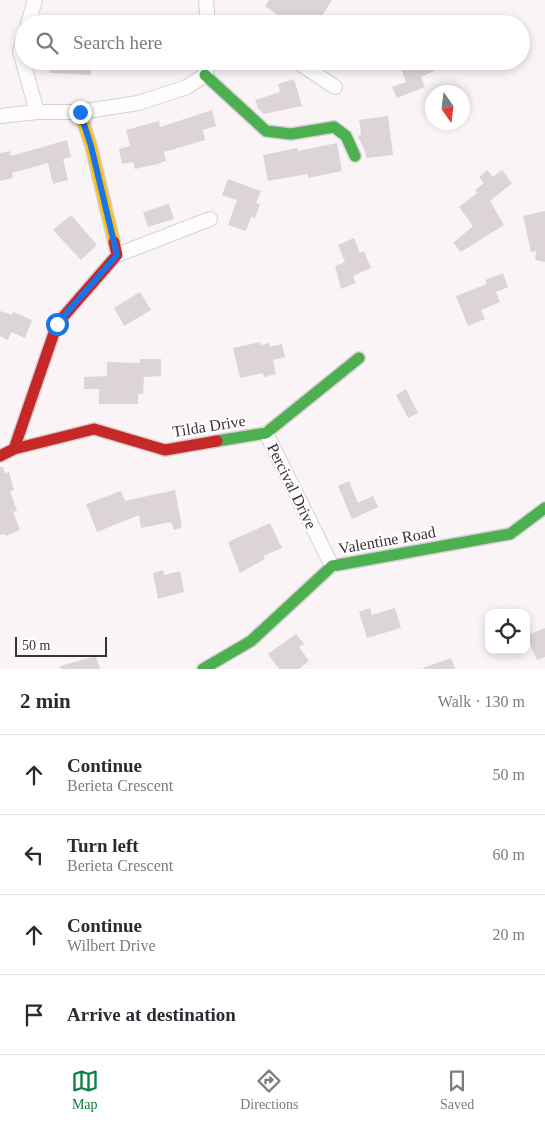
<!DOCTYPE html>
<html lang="en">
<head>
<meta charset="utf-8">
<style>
	body { margin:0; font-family:Georgia,serif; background:#f7f7f7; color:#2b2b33 }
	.controls { position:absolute; right:15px; bottom:15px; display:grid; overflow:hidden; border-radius:10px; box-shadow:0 2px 8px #0003 }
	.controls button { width:45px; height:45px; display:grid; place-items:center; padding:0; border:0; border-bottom:1px solid #e1e1e2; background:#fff; color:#2b2b33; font:25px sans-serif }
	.compass { position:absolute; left:425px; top:85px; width:45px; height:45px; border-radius:50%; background:#fff; box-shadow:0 2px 8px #0003; rotate:166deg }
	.scale { position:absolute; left:15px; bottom:12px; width:92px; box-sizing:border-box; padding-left:5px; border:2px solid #3b3035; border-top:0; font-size:14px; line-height:18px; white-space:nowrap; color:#3b3035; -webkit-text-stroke:4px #fff; paint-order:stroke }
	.stop { position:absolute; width:15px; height:15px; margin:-11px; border:4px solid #1a73e8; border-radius:50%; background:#fff }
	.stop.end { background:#1a73e8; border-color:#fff; box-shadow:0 1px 5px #0008 }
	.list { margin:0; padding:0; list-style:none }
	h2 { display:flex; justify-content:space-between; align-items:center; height:65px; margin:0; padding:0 20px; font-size:21px }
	h2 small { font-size:16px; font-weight:400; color:#7c7c81 }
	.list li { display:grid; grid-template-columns:32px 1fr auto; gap:15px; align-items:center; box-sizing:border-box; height:80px; padding:0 20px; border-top:1px solid #e1e1e2 }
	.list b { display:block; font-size:19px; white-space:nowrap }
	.list p { margin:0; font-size:16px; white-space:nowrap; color:#7c7c81 }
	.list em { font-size:16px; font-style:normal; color:#7c7c81 }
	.icon { flex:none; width:28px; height:28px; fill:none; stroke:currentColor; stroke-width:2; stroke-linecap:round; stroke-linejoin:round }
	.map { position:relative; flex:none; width:545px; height:669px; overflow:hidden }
	.search { position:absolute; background:#fff; box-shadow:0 2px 8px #0003; left:15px; right:15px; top:15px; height:55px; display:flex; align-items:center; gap:12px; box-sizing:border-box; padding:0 18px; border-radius:28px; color:#7c7c81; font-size:19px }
	.sheet { height:385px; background:#fff }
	nav { display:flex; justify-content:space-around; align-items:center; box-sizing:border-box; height:70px; border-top:1px solid #e1e1e2; background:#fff; font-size:14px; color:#7c7c81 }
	nav a { display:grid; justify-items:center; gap:2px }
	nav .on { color:#0b8043 }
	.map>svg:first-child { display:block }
</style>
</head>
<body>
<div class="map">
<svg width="545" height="669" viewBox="0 0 545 669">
	<rect width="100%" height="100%" fill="#faf4f7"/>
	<path fill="#dcd4d8" d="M 269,0 L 332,0 L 320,19 L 313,14 L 306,24 L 299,19 L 297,22 L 290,18 L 288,22 L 265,6 Z
		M 49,61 L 91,61 L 91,75 L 49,73 Z
		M 398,61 L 435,61 L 438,69 L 421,77 L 425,87 L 397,98 L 392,87 L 406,82 Z
		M 294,79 L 302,106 L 264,114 L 258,108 L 255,100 L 280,92 L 278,84 Z
		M 212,110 L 216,126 L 203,130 L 205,140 L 164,152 L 166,161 L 158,164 L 135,169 L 133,162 L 122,164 L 119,149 L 130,146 L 126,130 L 159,121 L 160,127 Z
		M 388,116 L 393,155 L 366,158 L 365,151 L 358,136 L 361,135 L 359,120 Z
		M 67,140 L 71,157 L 63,159 L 68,180 L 53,184 L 48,163 L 12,173 L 13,178 L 0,181 L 0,153 L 10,151 L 11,156 Z
		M 337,143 L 342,171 L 308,178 L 308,174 L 268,181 L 263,155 L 297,148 L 298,151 Z
		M 487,170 L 493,177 L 502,170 L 512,183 L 490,201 L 504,225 L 461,252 L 453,243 L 473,226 L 459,207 L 477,193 L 475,190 L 484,183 L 479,177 Z
		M 228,179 L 261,191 L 256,203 L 260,204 L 255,218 L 251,217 L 246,231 L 228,225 L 237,200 L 222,195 Z
		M 169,204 L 174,219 L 148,227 L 143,212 Z
		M 545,211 L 545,262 L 535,260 L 536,251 L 531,252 L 523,216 Z
		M 71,215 L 97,245 L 81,260 L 53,230 Z
		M 354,238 L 360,253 L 364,251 L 371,268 L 353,276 L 356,283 L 341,289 L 335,266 L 345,262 L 338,245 Z
		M 503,273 L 508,287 L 496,292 L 500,302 L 481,310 L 485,319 L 468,326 L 456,296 L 487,284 L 485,280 Z
		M 140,292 L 151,310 L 124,326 L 114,308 Z
		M 0,311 L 12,315 L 13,312 L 32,320 L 25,338 L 11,332 L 8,340 L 0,336 Z
		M 260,342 L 261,345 L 270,343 L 270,347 L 282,344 L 285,357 L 273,360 L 276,374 L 264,377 L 263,373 L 240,378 L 233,348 Z
		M 140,359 L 161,359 L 161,376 L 144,377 L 143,394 L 138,394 L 138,404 L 99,404 L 99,389 L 84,389 L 84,377 L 107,376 L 107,362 L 140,363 Z
		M 406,389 L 418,413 L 408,418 L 396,395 Z
		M 0,467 L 3,467 L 5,473 L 9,472 L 14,490 L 10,491 L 17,511 L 13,512 L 20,530 L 6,536 L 5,534 L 0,535 Z
		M 349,481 L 358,503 L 373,496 L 378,507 L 352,519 L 338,486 Z
		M 175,490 L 182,527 L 174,530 L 171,522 L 141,528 L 139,515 L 97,532 L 86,504 L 121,491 L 125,501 Z
		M 270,523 L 282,548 L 263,556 L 265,559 L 240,573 L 228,542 Z
		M 163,570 L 164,575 L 180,571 L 184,592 L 158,599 L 153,573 Z
		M 370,608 L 372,615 L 395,608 L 401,628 L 367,638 L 359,612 Z
		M 545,628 L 545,657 L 537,660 L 526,636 Z
		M 296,634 L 304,644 L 299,647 L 309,661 L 299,669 L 279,669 L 268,654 Z
		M 96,656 L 100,669 L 61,669 L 60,666 Z
		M 451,658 L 455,669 L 424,669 L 423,668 Z"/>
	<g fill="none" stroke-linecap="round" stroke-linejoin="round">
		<g stroke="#d7d0d3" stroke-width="16">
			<path id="street" d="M 206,0 L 208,24
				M 28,24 L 35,0
				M 24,38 L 20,51 L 37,112
				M 296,61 L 335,87
				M 0,116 L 37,112 L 80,112 L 138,103 L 187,87 L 205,75 L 209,61
				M 117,255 L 210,219
				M 266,433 L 332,566"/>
		</g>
		<g stroke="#d7d0d3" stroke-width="14">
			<path id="fast" d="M 205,75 L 266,131 L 291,134 L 334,127 L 346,136 L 355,156
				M 217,441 L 266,433 L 359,358
				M 203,669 L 251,641 L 332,566 L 510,534 L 545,508"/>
		</g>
		<g stroke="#d7d0d3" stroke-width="14">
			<path id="slow" d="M 80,112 L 91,146 L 114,242"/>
		</g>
		<g stroke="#d7d0d3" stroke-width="14">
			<path id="jam" d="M 14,449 L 94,429 L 165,450 L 217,441
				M 0,456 L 14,449 L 57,324 L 117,255 L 114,242"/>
		</g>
		<use href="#street" stroke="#fefdfe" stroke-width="14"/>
		<use href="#fast" stroke="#4caf50" stroke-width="11"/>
		<use href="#slow" stroke="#ffc107" stroke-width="11"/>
		<use href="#jam" stroke="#c62828" stroke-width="11"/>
	</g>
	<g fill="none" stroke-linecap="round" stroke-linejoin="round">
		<path stroke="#1a73e8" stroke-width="6" d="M 57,324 L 117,255 L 91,146 L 80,112"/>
	</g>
	<g text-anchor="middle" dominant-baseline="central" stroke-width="4" stroke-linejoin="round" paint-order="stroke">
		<g font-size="16" fill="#3b3035" stroke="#fff">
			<text transform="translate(209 426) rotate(-9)">Tilda Drive</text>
			<text transform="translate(292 486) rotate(64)">Percival Drive</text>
			<text transform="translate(387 540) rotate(-10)">Valentine Road</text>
		</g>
	</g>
</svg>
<div class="controls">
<button><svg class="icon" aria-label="locate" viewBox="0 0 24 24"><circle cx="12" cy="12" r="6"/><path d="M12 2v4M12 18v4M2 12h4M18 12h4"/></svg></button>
</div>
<svg class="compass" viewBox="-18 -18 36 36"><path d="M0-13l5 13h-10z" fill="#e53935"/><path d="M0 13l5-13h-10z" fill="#7c7c81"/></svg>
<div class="scale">50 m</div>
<div class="stop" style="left:57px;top:324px"></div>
<div class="stop end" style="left:80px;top:112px"></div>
<div class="search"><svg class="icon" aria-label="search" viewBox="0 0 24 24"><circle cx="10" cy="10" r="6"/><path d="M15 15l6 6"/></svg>Search here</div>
</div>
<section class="sheet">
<h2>2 min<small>Walk · 130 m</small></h2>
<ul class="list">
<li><svg class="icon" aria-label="ahead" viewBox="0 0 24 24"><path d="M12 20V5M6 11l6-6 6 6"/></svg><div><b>Continue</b><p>Berieta Crescent</p></div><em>50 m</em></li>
<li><svg class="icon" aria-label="left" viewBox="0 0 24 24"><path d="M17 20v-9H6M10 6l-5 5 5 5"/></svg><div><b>Turn left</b><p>Berieta Crescent</p></div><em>60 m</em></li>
<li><svg class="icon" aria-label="ahead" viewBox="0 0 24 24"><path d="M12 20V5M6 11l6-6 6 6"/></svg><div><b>Continue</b><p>Wilbert Drive</p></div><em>20 m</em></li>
<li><svg class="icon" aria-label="arrive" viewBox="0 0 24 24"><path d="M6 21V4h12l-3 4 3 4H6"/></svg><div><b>Arrive at destination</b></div></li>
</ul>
</section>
<nav>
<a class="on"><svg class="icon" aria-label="map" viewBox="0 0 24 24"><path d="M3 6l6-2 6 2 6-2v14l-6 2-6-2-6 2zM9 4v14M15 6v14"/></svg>Map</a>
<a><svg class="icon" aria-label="directions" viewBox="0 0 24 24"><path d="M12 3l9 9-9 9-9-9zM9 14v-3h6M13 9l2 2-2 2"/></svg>Directions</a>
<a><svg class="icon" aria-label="saved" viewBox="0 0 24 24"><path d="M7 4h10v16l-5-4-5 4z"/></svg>Saved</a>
</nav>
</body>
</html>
